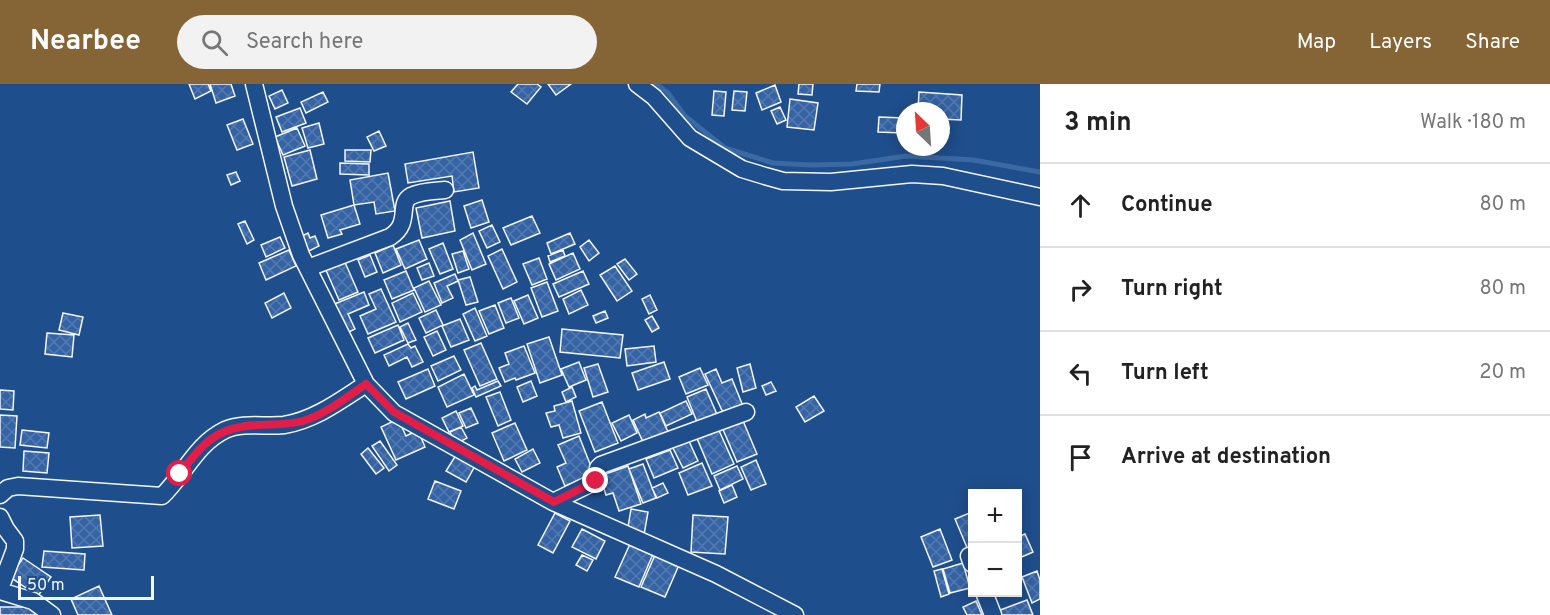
<!DOCTYPE html>
<html lang="en">
<head>
<meta charset="utf-8">
<style>
	body { margin:0; font-family:Overpass,sans-serif; background:#f2f2f2; color:#222 }
	.controls { position:absolute; right:18px; bottom:18px; display:grid; overflow:hidden; border-radius:0px; box-shadow:0 3px 15px #0003 }
	.controls button { width:54px; height:54px; display:grid; place-items:center; padding:0; border:0; border-bottom:2px solid #e0e0e0; background:#fff; color:#222; font:30px sans-serif }
	.compass { position:absolute; left:896px; top:18px; width:54px; height:54px; border-radius:50%; background:#fff; box-shadow:0 3px 15px #0003; rotate:335deg }
	.scale { position:absolute; left:18px; bottom:15px; width:136px; box-sizing:border-box; padding-left:6px; border:3px solid #f2f6ff; border-top:0; font-size:16px; line-height:21px; white-space:nowrap; color:#f2f6ff; -webkit-text-stroke:4px #1f4e8c; paint-order:stroke }
	.stop { position:absolute; width:18px; height:18px; margin:-14px; border:4px solid #e11d48; border-radius:50%; background:#fff }
	.stop.end { background:#e11d48; border-color:#fff; box-shadow:0 2px 6px #0008 }
	.list { margin:0; padding:0; list-style:none }
	h2 { display:flex; justify-content:space-between; align-items:center; height:78px; margin:0; padding:0 24px; font-size:26px }
	h2 small { font-size:20px; font-weight:400; color:#767676 }
	.list li { display:grid; grid-template-columns:39px 1fr auto; gap:18px; align-items:center; box-sizing:border-box; height:84px; padding:0 24px; border-top:2px solid #e0e0e0 }
	.list b { display:block; font-size:22px; white-space:nowrap }
	.list em { font-size:20px; font-style:normal; color:#767676 }
	.icon { flex:none; width:33px; height:33px; fill:none; stroke:currentColor; stroke-width:2; stroke-linecap:round; stroke-linejoin:round }
	.map { position:relative; flex:none; width:1040px; height:531px; overflow:hidden }
	header { display:flex; align-items:center; gap:36px; box-sizing:border-box; height:84px; padding:0 30px; background:#856535; color:#fff }
	header strong { font-size:28px }
	nav { display:flex; gap:33px; margin-inline-start:auto; font-size:21px }
	.search { width:420px; height:54px; background:#f2f2f2; display:flex; align-items:center; gap:15px; box-sizing:border-box; padding:0 21px; border-radius:33px; color:#767676; font-size:22px }
	main { display:flex }
	aside { flex:1; background:#fff }
	.map>svg:first-child { display:block }
</style>
</head>
<body>
<header>
<strong>Nearbee</strong>
<div class="search"><svg class="icon" aria-label="search" viewBox="0 0 24 24"><circle cx="10" cy="10" r="6"/><path d="M15 15l6 6"/></svg>Search here</div>
<nav><a>Map</a><a>Layers</a><a>Share</a></nav>
</header>
<main>
<div class="map">
<svg width="1040" height="531" viewBox="0 0 1040 531">
	<defs>
		<pattern id="building-cross-hatch" width="8" height="8" patternUnits="userSpaceOnUse" patternTransform="scale(1.5)"><rect width="8" height="8" fill="#3563a3"/><path d="M0 0l8 8M0 8l8-8" fill="none" stroke="#537ab1"/></pattern>
	</defs>
	<rect width="100%" height="100%" fill="#1f4e8c"/>
	<g fill="none" stroke-linecap="round" stroke-linejoin="round">
		<path stroke="#3b69a3" stroke-width="5" d="M 656,0 L 668,9 L 685,32 L 725,64 L 773,79 L 810,81 L 852,80 L 906,72 L 973,76 L 1040,88"/>
	</g>
	<path fill="url(#building-cross-hatch)" stroke="#f2f6ff" stroke-width="1.5" d="M 189,0 L 208,0 L 211,7 L 195,15 Z
		M 210,0 L 231,0 L 235,12 L 216,19 Z
		M 518,0 L 537,0 L 541,3 L 527,20 L 511,8 Z
		M 548,0 L 571,0 L 556,11 Z
		M 799,0 L 813,0 L 812,11 L 798,10 Z
		M 857,0 L 880,0 L 879,8 L 856,7 Z
		M 775,1 L 781,18 L 762,26 L 756,9 Z
		M 282,6 L 288,19 L 275,25 L 269,12 Z
		M 714,7 L 726,8 L 724,32 L 712,31 Z
		M 734,7 L 747,8 L 745,27 L 732,26 Z
		M 323,8 L 328,18 L 306,29 L 301,18 Z
		M 919,8 L 962,11 L 961,36 L 941,35 L 941,27 L 918,27 Z
		M 790,15 L 818,19 L 814,46 L 787,43 Z
		M 780,23 L 786,36 L 777,40 L 771,27 Z
		M 300,24 L 306,39 L 282,48 L 276,33 Z
		M 879,33 L 904,34 L 903,49 L 878,48 Z
		M 243,35 L 253,60 L 237,66 L 227,41 Z
		M 319,39 L 324,60 L 308,64 L 302,44 Z
		M 297,44 L 305,62 L 283,71 L 275,53 Z
		M 379,47 L 386,62 L 374,67 L 367,53 Z
		M 310,66 L 317,95 L 292,102 L 284,73 Z
		M 345,66 L 371,66 L 370,78 L 345,77 Z
		M 473,68 L 479,104 L 454,108 L 452,92 L 408,99 L 405,80 Z
		M 340,79 L 369,80 L 369,91 L 340,90 Z
		M 236,88 L 240,97 L 231,101 L 227,91 Z
		M 388,89 L 395,127 L 376,130 L 374,118 L 354,121 L 350,96 Z
		M 482,116 L 489,138 L 471,144 L 464,122 Z
		M 450,117 L 455,147 L 422,154 L 416,124 Z
		M 354,121 L 360,140 L 340,146 L 342,150 L 328,154 L 321,131 Z
		M 532,132 L 540,149 L 511,161 L 503,144 Z
		M 245,137 L 254,156 L 247,160 L 238,140 Z
		M 492,141 L 500,158 L 487,164 L 479,147 Z
		M 308,149 L 310,154 L 315,152 L 319,162 L 305,169 L 298,154 Z
		M 473,149 L 486,180 L 472,186 L 460,156 Z
		M 570,149 L 575,160 L 551,170 L 547,159 Z
		M 280,153 L 285,164 L 266,173 L 261,161 Z
		M 419,156 L 427,175 L 405,185 L 396,165 Z
		M 589,156 L 599,169 L 589,177 L 580,163 Z
		M 443,159 L 453,185 L 440,190 L 429,165 Z
		M 393,161 L 401,181 L 383,189 L 375,169 Z
		M 502,165 L 517,198 L 503,205 L 488,172 Z
		M 289,166 L 296,182 L 266,196 L 259,179 Z
		M 563,166 L 565,172 L 550,178 L 548,172 Z
		M 463,167 L 469,185 L 458,189 L 452,170 Z
		M 573,169 L 580,185 L 556,196 L 549,180 Z
		M 370,171 L 377,188 L 365,193 L 358,176 Z
		M 539,174 L 547,195 L 532,201 L 523,180 Z
		M 625,175 L 637,190 L 629,196 L 617,180 Z
		M 344,176 L 358,208 L 339,216 L 325,184 Z
		M 429,179 L 434,192 L 422,196 L 417,184 Z
		M 615,182 L 632,207 L 617,217 L 600,191 Z
		M 406,187 L 414,206 L 392,215 L 384,196 Z
		M 583,187 L 589,200 L 559,213 L 553,200 Z
		M 455,190 L 458,197 L 447,202 L 453,214 L 442,219 L 434,199 Z
		M 470,193 L 478,218 L 466,221 L 458,196 Z
		M 429,197 L 441,221 L 425,228 L 414,204 Z
		M 547,198 L 558,227 L 542,233 L 531,204 Z
		M 381,205 L 396,238 L 368,250 L 360,232 L 376,225 L 369,210 Z
		M 581,206 L 588,221 L 569,230 L 563,215 Z
		M 364,208 L 369,221 L 348,230 L 355,245 L 345,250 L 332,221 Z
		M 284,209 L 291,224 L 272,234 L 265,219 Z
		M 413,209 L 422,228 L 400,238 L 392,219 Z
		M 528,211 L 538,234 L 524,240 L 514,217 Z
		M 650,211 L 657,226 L 649,230 L 642,215 Z
		M 511,214 L 519,234 L 506,239 L 498,219 Z
		M 495,221 L 504,244 L 489,250 L 479,227 Z
		M 475,224 L 487,252 L 475,257 L 463,230 Z
		M 436,226 L 443,241 L 426,249 L 419,234 Z
		M 605,227 L 608,234 L 596,239 L 593,232 Z
		M 63,229 L 83,233 L 79,251 L 59,246 Z
		M 652,232 L 659,244 L 652,248 L 645,236 Z
		M 460,235 L 469,256 L 451,263 L 442,242 Z
		M 408,239 L 416,256 L 408,259 L 400,243 Z
		M 398,241 L 404,256 L 375,269 L 368,254 Z
		M 562,245 L 623,251 L 620,274 L 560,268 Z
		M 437,247 L 446,266 L 433,272 L 424,253 Z
		M 47,249 L 74,251 L 72,273 L 45,270 Z
		M 549,253 L 562,291 L 540,299 L 527,260 Z
		M 481,259 L 497,295 L 480,302 L 464,266 Z
		M 408,260 L 411,264 L 415,262 L 423,278 L 412,283 L 407,273 L 389,282 L 384,271 Z
		M 524,262 L 535,289 L 516,296 L 515,294 L 505,298 L 499,284 L 509,280 L 505,269 Z
		M 654,262 L 656,278 L 627,282 L 625,265 Z
		M 454,272 L 461,286 L 438,297 L 431,282 Z
		M 579,278 L 586,296 L 569,303 L 561,285 Z
		M 664,278 L 670,295 L 638,306 L 632,289 Z
		M 598,280 L 608,308 L 593,313 L 584,284 Z
		M 750,280 L 756,304 L 743,308 L 737,284 Z
		M 700,284 L 708,301 L 686,310 L 679,293 Z
		M 428,285 L 435,302 L 406,315 L 398,298 Z
		M 716,285 L 722,299 L 732,295 L 745,327 L 726,335 L 705,290 Z
		M 464,290 L 474,311 L 447,323 L 438,303 Z
		M 498,297 L 501,302 L 476,313 L 472,304 L 475,302 L 477,306 Z
		M 531,297 L 537,312 L 523,318 L 517,303 Z
		M 771,298 L 776,307 L 766,311 L 762,302 Z
		M 572,303 L 576,313 L 566,318 L 562,308 Z
		M 706,305 L 719,335 L 699,343 L 687,313 Z
		M 0,306 L 14,307 L 13,326 L 0,325 Z
		M 500,308 L 511,336 L 498,342 L 486,313 Z
		M 814,312 L 824,327 L 805,338 L 796,323 Z
		M 572,317 L 581,349 L 563,354 L 559,341 L 551,343 L 546,329 L 555,327 L 554,322 Z
		M 686,317 L 692,330 L 666,342 L 660,329 Z
		M 602,318 L 618,359 L 595,368 L 579,327 Z
		M 471,324 L 478,339 L 466,344 L 459,329 Z
		M 456,327 L 463,342 L 449,348 L 442,334 Z
		M 659,328 L 669,350 L 656,355 L 655,352 L 643,358 L 633,336 L 645,330 L 646,334 Z
		M 0,331 L 17,332 L 15,364 L 0,363 Z
		M 629,331 L 637,349 L 621,357 L 612,339 Z
		M 741,332 L 757,370 L 737,378 L 721,341 Z
		M 398,335 L 406,352 L 418,346 L 425,363 L 396,376 L 381,343 Z
		M 515,339 L 527,366 L 504,377 L 492,349 Z
		M 717,342 L 734,380 L 712,390 L 696,352 Z
		M 461,343 L 467,354 L 456,360 L 450,348 Z
		M 22,346 L 49,349 L 47,364 L 20,361 Z
		M 579,352 L 594,390 L 565,402 L 557,383 L 566,379 L 558,361 Z
		M 688,355 L 698,377 L 683,384 L 672,362 Z
		M 380,357 L 397,381 L 389,387 L 372,362 Z
		M 368,364 L 384,384 L 376,390 L 361,370 Z
		M 533,365 L 540,379 L 522,388 L 515,375 Z
		M 670,366 L 678,384 L 654,394 L 646,375 Z
		M 24,367 L 49,369 L 47,389 L 23,387 Z
		M 456,371 L 475,382 L 466,398 L 446,387 Z
		M 756,376 L 766,400 L 751,406 L 741,383 Z
		M 702,379 L 712,402 L 688,411 L 679,389 Z
		M 643,380 L 656,414 L 643,419 L 629,385 Z
		M 628,382 L 641,420 L 619,427 L 613,409 L 606,411 L 600,392 Z
		M 737,382 L 743,395 L 720,406 L 714,392 Z
		M 435,397 L 461,407 L 454,425 L 428,415 Z
		M 663,399 L 668,409 L 657,414 L 652,404 Z
		M 732,401 L 737,413 L 724,419 L 719,407 Z
		M 631,425 L 648,428 L 644,451 L 627,449 Z
		M 972,428 L 972,464 L 968,466 L 955,435 Z
		M 555,429 L 570,437 L 553,469 L 538,461 Z
		M 100,431 L 103,462 L 72,464 L 70,433 Z
		M 693,431 L 728,433 L 725,470 L 691,468 Z
		M 582,445 L 605,457 L 596,475 L 572,463 Z
		M 940,445 L 952,476 L 933,483 L 921,453 Z
		M 1025,450 L 1033,468 L 1017,475 L 1017,453 Z
		M 630,460 L 653,470 L 639,503 L 615,493 Z
		M 44,467 L 85,470 L 84,486 L 42,483 Z
		M 582,471 L 593,476 L 587,487 L 576,481 Z
		M 655,471 L 679,481 L 665,513 L 641,503 Z
		M 23,474 L 51,493 L 38,512 L 10,493 Z
		M 963,479 L 970,504 L 950,509 L 943,485 Z
		M 942,485 L 949,510 L 941,513 L 934,487 Z
		M 1037,487 L 1040,496 L 1040,515 L 1032,519 L 1022,493 Z
		M 99,502 L 112,531 L 78,531 L 71,515 Z
		M 1027,516 L 1033,531 L 996,531 L 995,528 Z
		M 976,517 L 982,531 L 967,531 L 963,523 Z
		M 0,523 L 37,523 L 37,531 L 0,531 Z"/>
	<g fill="none" stroke-linecap="round" stroke-linejoin="round">
		<g stroke="#f2f6ff" stroke-width="19">
			<path id="minor" d="M 254,0 L 284,122 L 301,171 L 366,300 L 394,329 L 553,418 L 716,490 L 795,531
				M 637,0 L 654,13 L 690,54 L 742,85 L 765,92 L 783,97 L 831,98 L 912,90 L 943,92 L 1040,113
				M 308,184 L 390,153 C 412,139 397,120 411,112 C 421,107 434,107 445,106
				M 0,411 L 8,404 L 18,402 L 162,412 C 184,391 196,360 225,346 C 243,338 265,343 284,341 C 315,336 341,316 366,300
				M 553,418 L 596,397 L 598,384 L 601,381 L 746,328
				M 0,433 L 6,445 L 15,457 L 15,465 L 0,505
				M 969,472 L 972,480
				M 0,507 L 33,517 L 52,531
				M 984,508 L 993,531"/>
		</g>
		<use href="#minor" stroke="#1f4e8c" stroke-width="16"/>
	</g>
	<g fill="none" stroke-linecap="round" stroke-linejoin="round">
		<path stroke="#e11d48" stroke-width="8" d="M 180,390 C 202,359 217,343 257,341 C 273,340 288,341 303,337 C 326,330 347,313 366,300 L 394,328 L 554,418 L 596,397"/>
	</g>
</svg>
<div class="controls">
<button>+</button>
<button>−</button>
</div>
<svg class="compass" viewBox="-18 -18 36 36"><path d="M0-13l5 13h-10z" fill="#e53935"/><path d="M0 13l5-13h-10z" fill="#767676"/></svg>
<div class="scale">50 m</div>
<div class="stop" style="left:180px;top:390px"></div>
<div class="stop end" style="left:596px;top:397px"></div>
</div>
<aside>
<h2>3 min<small>Walk · 180 m</small></h2>
<ul class="list">
<li><svg class="icon" aria-label="ahead" viewBox="0 0 24 24"><path d="M12 20V5M6 11l6-6 6 6"/></svg><div><b>Continue</b></div><em>80 m</em></li>
<li><svg class="icon" aria-label="right" viewBox="0 0 24 24"><path d="M7 20v-9h11M14 6l5 5-5 5"/></svg><div><b>Turn right</b></div><em>80 m</em></li>
<li><svg class="icon" aria-label="left" viewBox="0 0 24 24"><path d="M17 20v-9H6M10 6l-5 5 5 5"/></svg><div><b>Turn left</b></div><em>20 m</em></li>
<li><svg class="icon" aria-label="arrive" viewBox="0 0 24 24"><path d="M6 21V4h12l-3 4 3 4H6"/></svg><div><b>Arrive at destination</b></div></li>
</ul>
</aside>
</main>
</body>
</html>
